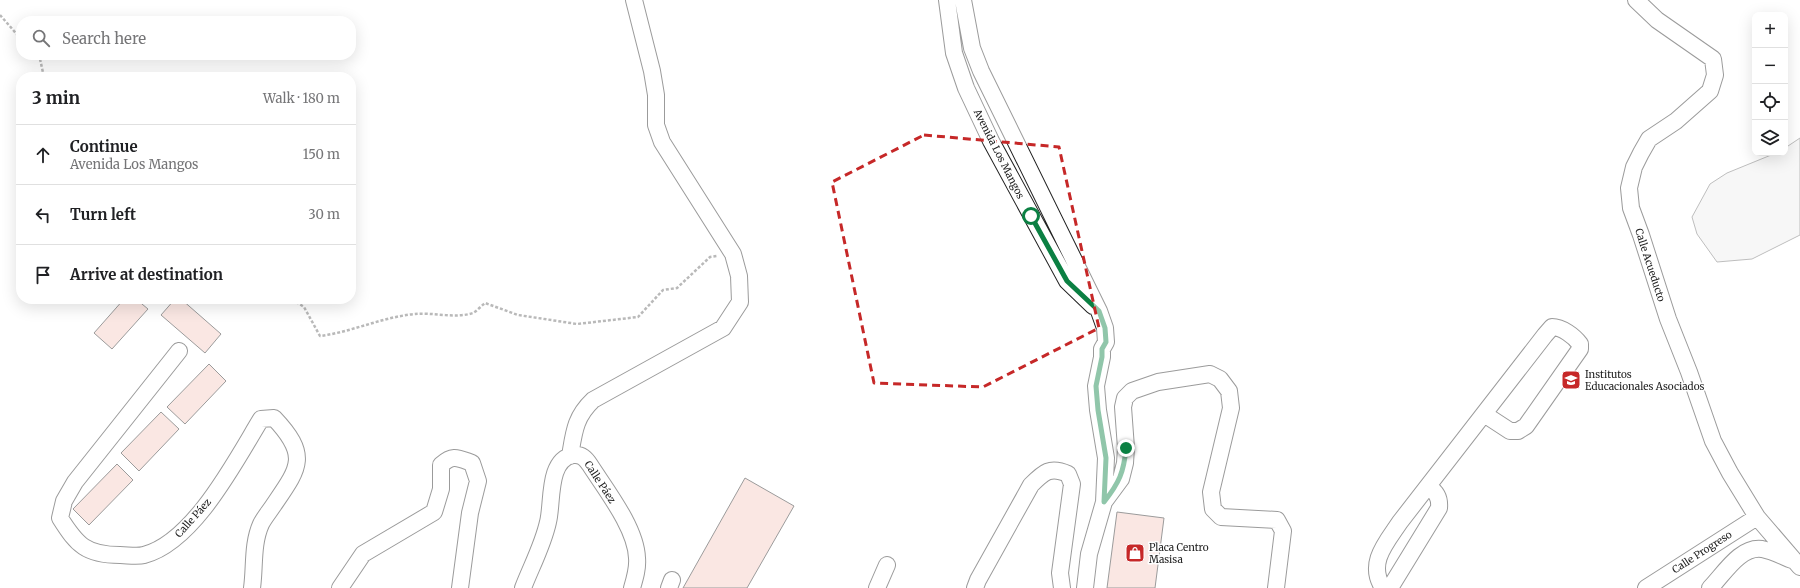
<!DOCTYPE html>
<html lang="en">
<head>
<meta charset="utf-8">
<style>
	body { margin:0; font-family:Merriweather,serif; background:#f2f2f2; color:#202124 }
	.controls { position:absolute; right:12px; top:12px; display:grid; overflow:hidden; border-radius:8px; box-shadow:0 4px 16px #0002 }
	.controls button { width:36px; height:36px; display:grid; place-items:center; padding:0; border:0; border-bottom:1px solid #e0e0e0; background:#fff; color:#202124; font:20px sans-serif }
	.stop { position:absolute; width:12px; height:12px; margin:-9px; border:3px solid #0b8043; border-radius:50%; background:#fff }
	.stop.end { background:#0b8043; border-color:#fff; box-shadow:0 1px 4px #0008 }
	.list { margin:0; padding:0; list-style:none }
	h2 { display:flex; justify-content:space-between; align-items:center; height:52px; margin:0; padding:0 16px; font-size:17px }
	h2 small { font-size:13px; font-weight:400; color:#757577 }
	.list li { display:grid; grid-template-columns:26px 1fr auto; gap:12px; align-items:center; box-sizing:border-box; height:60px; padding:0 16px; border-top:1px solid #e0e0e0 }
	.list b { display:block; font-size:15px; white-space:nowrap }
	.list p { margin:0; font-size:13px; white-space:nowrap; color:#757577 }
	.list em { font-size:13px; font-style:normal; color:#757577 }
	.icon { flex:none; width:22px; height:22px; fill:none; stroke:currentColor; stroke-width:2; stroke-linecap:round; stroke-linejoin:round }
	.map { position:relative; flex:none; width:1800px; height:588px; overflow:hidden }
	.search { position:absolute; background:#fff; box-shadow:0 4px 16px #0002; left:16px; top:16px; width:340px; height:44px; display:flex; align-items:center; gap:10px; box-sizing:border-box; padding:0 14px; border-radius:16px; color:#757577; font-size:15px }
	.panel { position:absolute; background:#fff; box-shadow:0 4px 16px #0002; left:16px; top:72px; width:340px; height:232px; border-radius:16px }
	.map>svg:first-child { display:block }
</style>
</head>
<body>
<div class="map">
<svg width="1800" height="588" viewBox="0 0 1800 588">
	<rect width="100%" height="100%" fill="#fff"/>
	<path fill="#eee" stroke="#6f6f6f" d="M 1800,138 L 1800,235 L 1752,259 L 1717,262 L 1697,234 L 1692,217 L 1710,184 L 1727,173 L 1776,153 L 1785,153 L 1785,148 Z"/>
	<path fill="#f3c9c0" stroke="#222" d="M 124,299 L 136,299 L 148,309 L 112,349 L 94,333 Z
		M 175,299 L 181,299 L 221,334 L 205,353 L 161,315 Z
		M 209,364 L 226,381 L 185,424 L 167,407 Z
		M 161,412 L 179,429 L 139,471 L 121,453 Z
		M 117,464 L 133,480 L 89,525 L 73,509 Z
		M 745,478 L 794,506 L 747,588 L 683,588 Z
		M 1117,512 L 1164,518 L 1155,588 L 1107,588 Z"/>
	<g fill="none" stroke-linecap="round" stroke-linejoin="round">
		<g stroke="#222" stroke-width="18">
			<path id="minor" d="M 947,0 L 954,53 L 966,88 L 991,141 L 1067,281 L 1093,306
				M 963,0 L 972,48 L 981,71 L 1099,311 L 1105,328 L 1106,342 L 1102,349 L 1102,357 L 1096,386 L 1098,410 L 1106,458 L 1104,502 L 1089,554 L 1085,588
				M 1636,0 L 1657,20 L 1713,59 L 1715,75 L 1710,91 L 1676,121 L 1649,139 L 1641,153 L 1634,167 L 1629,188 L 1631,208 L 1641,235 L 1668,319 L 1689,372 L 1713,441 L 1730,473 L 1757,517 L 1800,567
				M 179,351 L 75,482 L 64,501 L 60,518 C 77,545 86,555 120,555 C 127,555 137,557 144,555 C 194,542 236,460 261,419 L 274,418 C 310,456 299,468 273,506 C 269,512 264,518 261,524 C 252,544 255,567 252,588
				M 570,456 C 574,432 575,417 593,400 L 723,328 L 740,302 L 739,276 L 733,254 L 662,142 L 656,125 L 656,95 L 652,71 L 634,0
				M 1104,502 L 1121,479 L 1125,463 L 1126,448 L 1123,407 L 1125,398 L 1132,391 L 1158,382 L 1210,374 L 1220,379 L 1229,391 L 1231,408 L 1211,492 L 1213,509 L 1221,517 L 1277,520 L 1283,531 L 1276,588
				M 340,588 L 363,554 L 434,512 L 441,489 L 441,465 C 453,454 458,458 472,463 L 478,481 L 470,513 L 460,588
				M 523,588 C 531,567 543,545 548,522 C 553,503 547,460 573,455 C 582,454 586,459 590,465 C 606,490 636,528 637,558 C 638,568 635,578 632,588
				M 669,588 L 672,580
				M 877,588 L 887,565
				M 975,588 L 978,580 L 1031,485 C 1044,472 1050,466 1068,474 L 1072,484 L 1060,573 L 1062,588
				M 1383,588 C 1367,563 1386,543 1400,522 L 1545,335 L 1552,327 C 1562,327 1574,336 1580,344 L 1580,349 L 1526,426 L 1518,431 L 1510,431 L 1484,414
				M 1390,588 L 1439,508 C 1440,497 1436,492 1428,486
				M 1646,588 L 1757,517
				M 1710,588 C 1724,574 1740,546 1762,549 C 1772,551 1782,556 1792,560"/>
		</g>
		<path stroke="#646464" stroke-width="2.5" stroke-dasharray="3 2" stroke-linecap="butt" d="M 0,15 L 21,39
			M 37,55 L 40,59 L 44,77
			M 292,299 L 304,307 L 320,336 C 352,332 382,317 415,314 C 432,312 455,319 473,313 C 477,311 481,306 485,303 L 518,315 L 577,324 L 638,317 L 663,290 L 677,288 L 710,257 L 717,256"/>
		<use href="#minor" stroke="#fff" stroke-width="16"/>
	</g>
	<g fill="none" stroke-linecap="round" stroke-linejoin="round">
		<path stroke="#0b8043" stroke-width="5" d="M 1031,216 L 1067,281 L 1099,311 L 1105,328 L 1106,342 L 1102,349 L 1102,357 L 1096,386 L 1098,410 L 1106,458 L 1104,502 C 1119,483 1124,472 1126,448"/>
	</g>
	<path d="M0 0H1800V588H0ZM 924,135 L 1059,147 L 1099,328 L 983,387 L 874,383 L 832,182 Z" fill="#fff" fill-opacity=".55" fill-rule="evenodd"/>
	<path fill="none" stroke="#c62828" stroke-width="3" stroke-dasharray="8 5" stroke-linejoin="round" d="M 924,135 L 1059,147 L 1099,328 L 983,387 L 874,383 L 832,182 Z"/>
	<defs>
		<g id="school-square" transform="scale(1)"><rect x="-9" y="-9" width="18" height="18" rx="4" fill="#c62828" stroke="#fff"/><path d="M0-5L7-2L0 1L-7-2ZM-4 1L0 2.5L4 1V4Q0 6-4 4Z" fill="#fff"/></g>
		<g id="shop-square" transform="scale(1)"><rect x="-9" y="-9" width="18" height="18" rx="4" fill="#c62828" stroke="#fff"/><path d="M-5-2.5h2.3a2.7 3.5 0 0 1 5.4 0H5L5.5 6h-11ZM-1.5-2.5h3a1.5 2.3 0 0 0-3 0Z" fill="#fff"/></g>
	</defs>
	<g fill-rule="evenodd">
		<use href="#school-square" x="1571" y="380"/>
		<use href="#shop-square" x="1135" y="553"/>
	</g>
	<g text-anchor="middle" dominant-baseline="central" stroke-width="3" stroke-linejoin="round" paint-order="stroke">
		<g font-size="10" fill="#222" stroke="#fff">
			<text transform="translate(999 154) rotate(63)">Avenida Los Mangos</text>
			<text transform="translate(1650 265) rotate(72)">Calle Acueducto</text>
			<text transform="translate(600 482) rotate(57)">Calle Páez</text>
			<text transform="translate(193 518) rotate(-48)">Calle Páez</text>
			<text transform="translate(1702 552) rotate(-33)">Calle Progreso</text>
		</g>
		<g font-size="10" fill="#222" stroke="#fff" text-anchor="start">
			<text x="1585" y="374">Institutos<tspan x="1585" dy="12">Educacionales Asociados</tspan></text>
			<text x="1149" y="547">Placa Centro<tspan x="1149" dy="12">Masisa</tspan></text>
		</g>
	</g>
</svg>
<div class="controls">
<button>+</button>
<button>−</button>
<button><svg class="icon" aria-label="locate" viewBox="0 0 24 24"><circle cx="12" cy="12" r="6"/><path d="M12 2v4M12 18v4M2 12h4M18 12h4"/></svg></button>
<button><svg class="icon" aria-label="layers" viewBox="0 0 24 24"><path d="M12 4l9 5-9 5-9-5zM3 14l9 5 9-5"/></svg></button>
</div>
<div class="stop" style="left:1031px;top:216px"></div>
<div class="stop end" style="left:1126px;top:448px"></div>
<div class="search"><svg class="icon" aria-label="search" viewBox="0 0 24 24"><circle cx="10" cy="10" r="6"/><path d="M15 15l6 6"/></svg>Search here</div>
<section class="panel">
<h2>3 min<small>Walk · 180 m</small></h2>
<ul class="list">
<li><svg class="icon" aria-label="ahead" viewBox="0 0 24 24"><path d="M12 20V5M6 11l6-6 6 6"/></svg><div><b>Continue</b><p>Avenida Los Mangos</p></div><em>150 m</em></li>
<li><svg class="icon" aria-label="left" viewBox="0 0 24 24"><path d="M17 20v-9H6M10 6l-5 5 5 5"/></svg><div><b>Turn left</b></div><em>30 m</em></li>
<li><svg class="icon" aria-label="arrive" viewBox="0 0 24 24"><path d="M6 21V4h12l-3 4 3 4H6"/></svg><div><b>Arrive at destination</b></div></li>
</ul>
</section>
</div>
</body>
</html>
